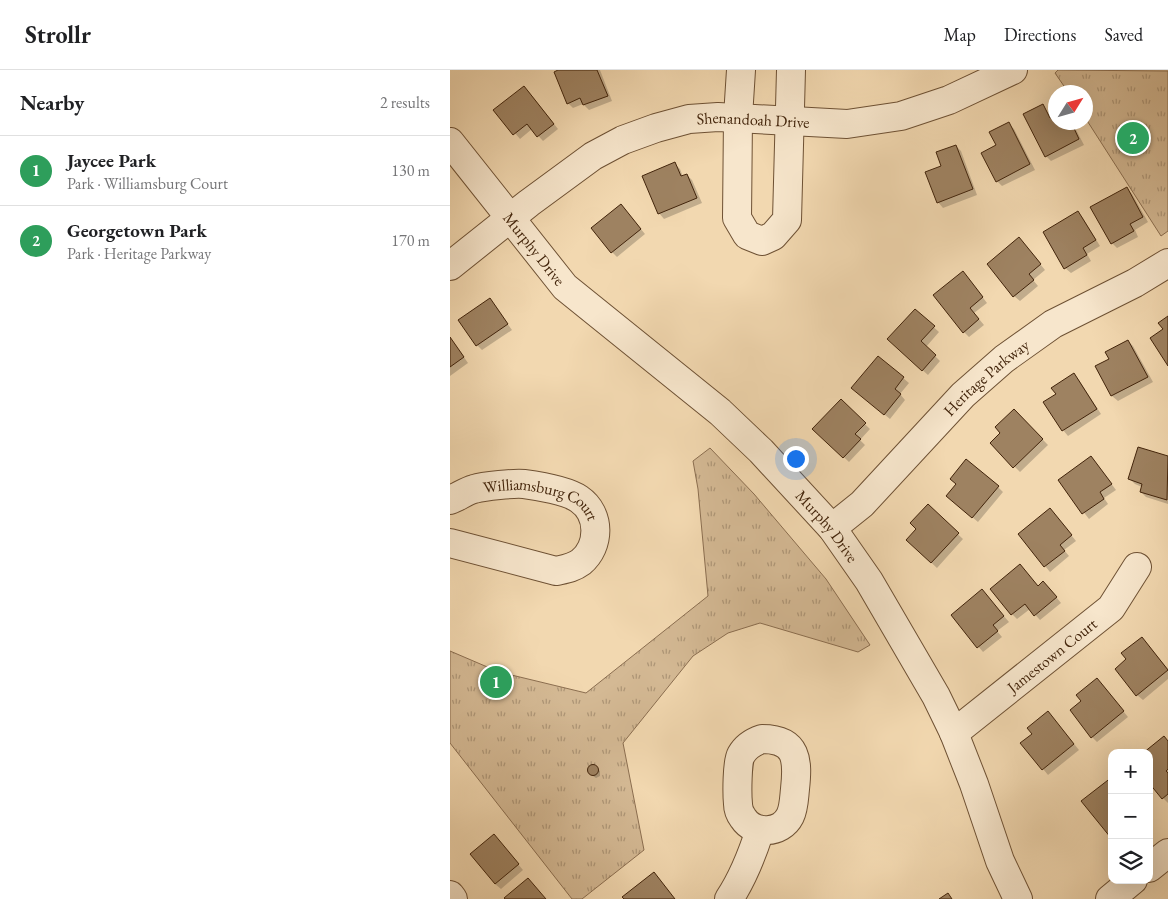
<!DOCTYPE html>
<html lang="en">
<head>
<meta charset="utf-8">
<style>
	body { margin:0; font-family:"EB Garamond",serif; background:#f2f2f2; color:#202124 }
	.controls { position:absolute; right:15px; bottom:15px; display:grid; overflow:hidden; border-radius:10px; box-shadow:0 5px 20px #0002 }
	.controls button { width:45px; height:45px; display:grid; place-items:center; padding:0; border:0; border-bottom:1px solid #e0e0e0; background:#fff; color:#202124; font:25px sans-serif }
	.compass { position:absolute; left:598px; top:15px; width:45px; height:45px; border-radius:50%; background:#fff; box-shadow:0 5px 20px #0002; rotate:53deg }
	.you { position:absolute; left:345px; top:388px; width:18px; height:18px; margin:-12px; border:4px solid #fff; border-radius:50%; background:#1a73e8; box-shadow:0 0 0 8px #1a73e833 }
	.badge { display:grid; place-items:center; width:32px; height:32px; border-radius:50%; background:#111827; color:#fff; font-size:16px; font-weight:700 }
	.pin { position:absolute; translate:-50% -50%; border:2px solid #fff; box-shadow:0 1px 5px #0006 }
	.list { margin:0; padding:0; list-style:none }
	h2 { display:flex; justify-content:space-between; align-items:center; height:65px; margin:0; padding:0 20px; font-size:21px }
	h2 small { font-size:16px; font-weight:400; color:#757577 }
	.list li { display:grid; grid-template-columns:32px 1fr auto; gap:15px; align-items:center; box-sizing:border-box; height:70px; padding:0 20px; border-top:1px solid #e0e0e0 }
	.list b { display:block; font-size:19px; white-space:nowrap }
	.list p { margin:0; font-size:16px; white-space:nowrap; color:#757577 }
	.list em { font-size:16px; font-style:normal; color:#757577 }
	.icon { flex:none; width:28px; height:28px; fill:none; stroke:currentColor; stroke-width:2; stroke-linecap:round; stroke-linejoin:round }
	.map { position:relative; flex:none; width:718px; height:829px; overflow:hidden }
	header { display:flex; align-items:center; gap:30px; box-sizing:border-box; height:70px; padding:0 25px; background:#fff; border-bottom:1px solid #e0e0e0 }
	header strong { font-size:24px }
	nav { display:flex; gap:28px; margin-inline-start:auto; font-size:18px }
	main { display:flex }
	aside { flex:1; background:#fff }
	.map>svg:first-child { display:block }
</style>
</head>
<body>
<header>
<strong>Strollr</strong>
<nav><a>Map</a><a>Directions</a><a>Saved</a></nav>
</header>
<main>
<aside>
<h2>Nearby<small>2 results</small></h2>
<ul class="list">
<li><span class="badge" style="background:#2e9e5b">1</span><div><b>Jaycee Park</b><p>Park · Williamsburg Court</p></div><em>130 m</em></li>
<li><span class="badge" style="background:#2e9e5b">2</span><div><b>Georgetown Park</b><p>Park · Heritage Parkway</p></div><em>170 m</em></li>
</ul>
</aside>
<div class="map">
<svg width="718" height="829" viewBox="0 0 718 829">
	<defs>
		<pattern id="park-tufts" width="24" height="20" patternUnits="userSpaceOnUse" patternTransform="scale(1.25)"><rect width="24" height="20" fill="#d4b994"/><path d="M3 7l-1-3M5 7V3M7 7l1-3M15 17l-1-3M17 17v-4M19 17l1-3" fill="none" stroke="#ae9677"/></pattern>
	</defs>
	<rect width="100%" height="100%" fill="#f2d8b0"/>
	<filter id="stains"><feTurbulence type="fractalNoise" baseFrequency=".004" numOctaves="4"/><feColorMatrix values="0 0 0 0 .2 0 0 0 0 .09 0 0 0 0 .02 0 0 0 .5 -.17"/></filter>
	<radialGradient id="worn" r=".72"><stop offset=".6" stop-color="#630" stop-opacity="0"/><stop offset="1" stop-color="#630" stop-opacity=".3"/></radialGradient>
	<path fill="url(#park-tufts)" stroke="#8b6e50" d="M 608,0 L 718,1 L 718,161 L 711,166 L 636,49 L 636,22 L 618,22 L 605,3 Z
		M 260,378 L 304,424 L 376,509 L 420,575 L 408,582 L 310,553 L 278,563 L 243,586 L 173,673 L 194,780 L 132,829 L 122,829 L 0,673 L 0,581 L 49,602 L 136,623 L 258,526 L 248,419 L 243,391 Z"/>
	<path fill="#0003" d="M 112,0 L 150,0 L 162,31 L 139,40 L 133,34 L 123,38 L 118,33 Z
		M 79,22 L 108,59 L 93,71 L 82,59 L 70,69 L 45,40 Z
		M 592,36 L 606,52 L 622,52 L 634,75 L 601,91 L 596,86 Z
		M 558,53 L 564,59 L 585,100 L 552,116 L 547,111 Z
		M 506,76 L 511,81 L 527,125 L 493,138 L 488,132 Z
		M 225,94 L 230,99 L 233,107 L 237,105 L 242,110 L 252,133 L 214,149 L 209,143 Z
		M 677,118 L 682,124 L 698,152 L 685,160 L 688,167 L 667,178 L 662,173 Z
		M 171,135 L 195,164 L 167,187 L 162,182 Z
		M 628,142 L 633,148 L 650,176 L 637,184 L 641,191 L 621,203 L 615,198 Z
		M 574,174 L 595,200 L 583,210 L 588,216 L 570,231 L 564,226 Z
		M 518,208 L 537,233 L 524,243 L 534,255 L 519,267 L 514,262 Z
		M 40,230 L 62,260 L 32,280 L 27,275 Z
		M 466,241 L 489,262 L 476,277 L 490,291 L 478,305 L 444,275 Z
		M 0,267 L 18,293 L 0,306 Z
		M 678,271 L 683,276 L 703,312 L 668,331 L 662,326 L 647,296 L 660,289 Z
		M 428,287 L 459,313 L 450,324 L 455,330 L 440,349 L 408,323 Z
		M 623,305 L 629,310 L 651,344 L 618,366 L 613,360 L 608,324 Z
		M 391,331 L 420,359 L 410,370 L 415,375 L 399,392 L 364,359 Z
		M 564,340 L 598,375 L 570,402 L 541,373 L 552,363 Z
		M 689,379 L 718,388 L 718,434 L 696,427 L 691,422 L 692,417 L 685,414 L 680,409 Z
		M 641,387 L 666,420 L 654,428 L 658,434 L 639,449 L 609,410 Z
		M 507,414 L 548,417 L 553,422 L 528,452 L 503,431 Z
		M 478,436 L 513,469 L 487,498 L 457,470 L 468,459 Z
		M 605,445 L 626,471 L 614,480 L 619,486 L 600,502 L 569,464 Z
		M 588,517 L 599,518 L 611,533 L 590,550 L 580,539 L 567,549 L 562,544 Z
		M 532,521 L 559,552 L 547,561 L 552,567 L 533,582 L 502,545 Z
		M 692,568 L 718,599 L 718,609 L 693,630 L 687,625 L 678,590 Z
		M 652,615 L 678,647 L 647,672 L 642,667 Z
		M 603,648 L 629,680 L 598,705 L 572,673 Z
		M 718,672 L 718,733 L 713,728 Z
		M 143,696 L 150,701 L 150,706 L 146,708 L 140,704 L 139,701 L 140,697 Z
		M 49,771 L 73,800 L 51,819 L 45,814 Z"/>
	<path fill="#9e8261" stroke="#42240b" d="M 108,0 L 147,0 L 158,26 L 133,35 L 130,28 L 117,34 L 104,2 Z
		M 74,16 L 104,54 L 87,67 L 77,54 L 63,65 L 43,40 Z
		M 593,34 L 600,48 L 606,45 L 606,52 L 621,52 L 629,69 L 595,87 L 573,44 Z
		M 559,52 L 580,94 L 546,112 L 531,83 L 546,75 L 539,62 Z
		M 506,75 L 523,119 L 487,133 L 475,102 L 491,96 L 486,82 Z
		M 225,92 L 231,106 L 237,104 L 247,128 L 208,144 L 192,106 Z
		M 677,117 L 693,147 L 680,154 L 684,161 L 661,174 L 640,137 Z
		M 171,134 L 191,159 L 161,183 L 141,158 Z
		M 628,141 L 646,170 L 633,178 L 637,185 L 614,199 L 593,162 Z
		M 569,167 L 591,194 L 579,204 L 584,210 L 563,227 L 537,194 Z
		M 513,201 L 533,227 L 520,238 L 529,249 L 513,263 L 483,225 Z
		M 40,228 L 58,254 L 26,276 L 8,250 Z
		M 465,239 L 485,256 L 471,271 L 486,285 L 472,301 L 437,269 Z
		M 718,246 L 718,296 L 700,268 L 713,259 L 708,253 Z
		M 0,267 L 14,287 L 0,297 Z
		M 678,270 L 698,307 L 661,326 L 645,296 L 659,289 L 655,282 Z
		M 428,286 L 454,307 L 445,319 L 451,324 L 434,345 L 401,318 Z
		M 624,303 L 647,339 L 612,361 L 593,332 L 606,324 L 601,318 Z
		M 391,329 L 416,353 L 405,364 L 411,369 L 393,388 L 362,359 Z
		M 564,339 L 593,369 L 563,398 L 540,373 L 550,363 L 545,357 Z
		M 688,377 L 718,386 L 717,430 L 690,422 L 692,414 L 678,409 Z
		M 641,386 L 662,414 L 650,422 L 654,429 L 632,444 L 608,410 Z
		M 516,389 L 549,416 L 522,448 L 496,426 L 506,414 L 500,409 Z
		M 478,434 L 509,463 L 481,493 L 456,470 L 466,459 L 460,453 Z
		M 600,438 L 622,465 L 610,475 L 615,481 L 594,497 L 568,464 Z
		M 570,494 L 588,516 L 593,511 L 607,527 L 584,546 L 575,534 L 561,545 L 540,519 Z
		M 532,519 L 554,546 L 543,555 L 548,561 L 527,578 L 501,545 Z
		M 692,567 L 718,600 L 686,626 L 665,599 L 676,589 L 671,583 Z
		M 647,608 L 674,641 L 641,668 L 620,640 L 631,631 L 626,625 Z
		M 598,641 L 624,674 L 592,700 L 570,673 L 582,664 L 577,658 Z
		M 714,666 L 718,671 L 718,699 L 716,701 L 718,703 L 718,724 L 712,729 L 699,713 L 699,683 L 693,683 Z
		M137.5 700a5.5 5.5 0 1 1 11 0a5.5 5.5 0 1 1-11 0Z
		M 662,707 L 662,768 L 661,768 L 631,731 Z
		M 44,764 L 69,794 L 45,814 L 20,784 Z
		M 204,802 L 225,829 L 174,829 L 172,827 Z
		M 78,808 L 96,829 L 55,829 L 54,828 Z
		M 498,823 L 502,829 L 489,829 Z"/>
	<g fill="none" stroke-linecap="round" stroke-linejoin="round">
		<g stroke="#6e5134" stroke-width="30">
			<g id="minor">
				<path d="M 291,0 L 288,47 L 287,148 L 297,165 L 312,171 L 323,166 L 337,150 L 341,0"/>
				<path id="s1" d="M 0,72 L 115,217 L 270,342 L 311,381 L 382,458 L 419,511 L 486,626 L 504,663 L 524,714 L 550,791 L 568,829"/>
				<path id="s2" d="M 0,196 L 79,133 L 143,86 L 173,70 L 206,58 L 239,49 L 268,47 L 397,54 L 451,46 L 499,30 L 563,0"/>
				<path id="s3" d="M 0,430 C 8,427 16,421 24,419 C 34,416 65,413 74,414 C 89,416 117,421 129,429 C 151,444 150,476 131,492 C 123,498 115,499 106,501 L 0,473"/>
				<path id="s4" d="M 382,458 L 412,434 L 513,325 L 554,289 L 603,254 L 685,213 L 718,193"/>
				<path id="s5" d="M 504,663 L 661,538 L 687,497"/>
				<path d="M 312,669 C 348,669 348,691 345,719 C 344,728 344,738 340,746 C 331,764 304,765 293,748 C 290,744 288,739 288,734 C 287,724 287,692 291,685 C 296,676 303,672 312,669 Z"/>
				<path d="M 699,798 L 718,783"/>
				<path d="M 0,825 L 3,829"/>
				<path d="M 279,829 C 293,808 302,785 310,760"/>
				<path d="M 660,829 L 683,810"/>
			</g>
		</g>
		<use href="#minor" stroke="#f7e6cc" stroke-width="28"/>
	</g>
	<g text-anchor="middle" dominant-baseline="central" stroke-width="4" stroke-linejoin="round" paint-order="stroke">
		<g font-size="16" fill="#42240b" stroke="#f7e6cc">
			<text stroke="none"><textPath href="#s2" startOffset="348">Shenandoah Drive</textPath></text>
			<text stroke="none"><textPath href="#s1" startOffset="136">Murphy Drive</textPath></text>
			<text stroke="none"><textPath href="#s4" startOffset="216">Heritage Parkway</textPath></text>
			<text stroke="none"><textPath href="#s3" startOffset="98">Williamsburg Court</textPath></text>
			<text stroke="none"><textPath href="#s1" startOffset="541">Murphy Drive</textPath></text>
			<text stroke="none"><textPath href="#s5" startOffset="125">Jamestown Court</textPath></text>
		</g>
	</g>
	<rect width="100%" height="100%" filter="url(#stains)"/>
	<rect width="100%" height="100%" fill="url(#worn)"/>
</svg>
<div class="controls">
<button>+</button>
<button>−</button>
<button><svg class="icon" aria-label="layers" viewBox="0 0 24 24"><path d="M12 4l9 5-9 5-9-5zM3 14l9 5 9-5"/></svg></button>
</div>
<svg class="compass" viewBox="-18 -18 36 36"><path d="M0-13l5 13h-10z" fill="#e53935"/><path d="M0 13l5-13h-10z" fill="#757577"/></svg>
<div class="you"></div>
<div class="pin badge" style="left:46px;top:612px;background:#2e9e5b">1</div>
<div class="pin badge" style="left:683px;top:68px;background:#2e9e5b">2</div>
</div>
</main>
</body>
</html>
